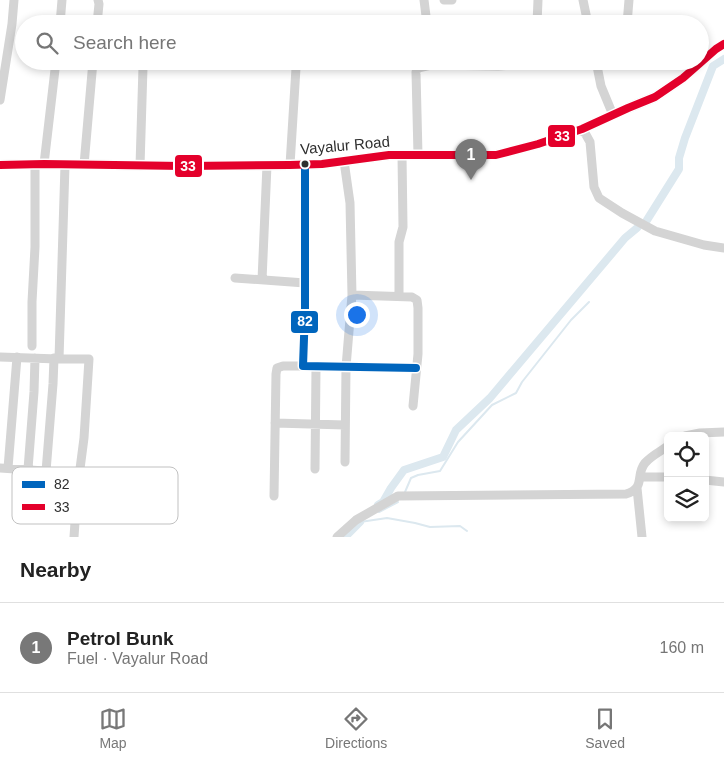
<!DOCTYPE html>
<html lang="en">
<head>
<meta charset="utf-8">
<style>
	body { margin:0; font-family:Arial,sans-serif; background:#f2f2f2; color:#222 }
	.controls { position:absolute; right:15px; bottom:15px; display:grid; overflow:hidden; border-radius:8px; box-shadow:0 2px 8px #0003 }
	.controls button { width:45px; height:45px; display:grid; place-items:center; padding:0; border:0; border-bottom:1px solid #e0e0e0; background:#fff; color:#222; font:25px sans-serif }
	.you { position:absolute; left:356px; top:314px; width:18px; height:18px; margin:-12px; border:4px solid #fff; border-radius:50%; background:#1a73e8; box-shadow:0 0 0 8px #1a73e833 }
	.badge { display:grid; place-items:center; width:32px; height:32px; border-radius:50%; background:#787878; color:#fff; font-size:16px; font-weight:700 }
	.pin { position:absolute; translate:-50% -41px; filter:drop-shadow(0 1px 2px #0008) }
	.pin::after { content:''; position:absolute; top:26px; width:18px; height:15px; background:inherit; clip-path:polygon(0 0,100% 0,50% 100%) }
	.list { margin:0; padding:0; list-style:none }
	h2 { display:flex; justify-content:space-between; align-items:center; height:65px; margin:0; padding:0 20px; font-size:21px }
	h2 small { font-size:16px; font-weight:400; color:#767676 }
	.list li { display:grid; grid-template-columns:32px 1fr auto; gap:15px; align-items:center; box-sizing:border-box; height:90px; padding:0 20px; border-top:1px solid #e0e0e0 }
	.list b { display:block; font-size:19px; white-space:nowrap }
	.list p { margin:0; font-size:16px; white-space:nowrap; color:#767676 }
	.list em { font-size:16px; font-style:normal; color:#767676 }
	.icon { flex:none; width:28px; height:28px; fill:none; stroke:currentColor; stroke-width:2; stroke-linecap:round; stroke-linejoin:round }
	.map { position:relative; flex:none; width:724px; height:537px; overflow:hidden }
	.search { position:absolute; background:#fff; box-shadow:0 2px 8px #0003; left:15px; right:15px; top:15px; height:55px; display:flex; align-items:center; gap:12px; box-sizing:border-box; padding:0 18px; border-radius:28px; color:#767676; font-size:19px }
	.sheet { height:155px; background:#fff }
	nav { display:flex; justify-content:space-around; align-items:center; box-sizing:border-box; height:70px; border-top:1px solid #e0e0e0; background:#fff; font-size:14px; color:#767676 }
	nav a { display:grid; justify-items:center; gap:2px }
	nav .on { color:#787878 }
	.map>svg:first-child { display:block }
</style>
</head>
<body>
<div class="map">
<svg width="724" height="537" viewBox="0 0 724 537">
	<rect width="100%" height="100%" fill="#fff"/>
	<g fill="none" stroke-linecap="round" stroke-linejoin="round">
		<path stroke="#dce8ef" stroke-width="2" d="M 405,492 L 411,478 L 418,475 L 440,471 L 458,442 L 492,405 L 516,393 L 522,382 L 571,320 L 589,302
			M 379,512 L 398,502
			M 360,522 L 387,518 L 415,523 L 430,527 L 460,526 L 467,531"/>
		<path stroke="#dce8ef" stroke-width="8" d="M 647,220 L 679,169 L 679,158 L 685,138 L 713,66 L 724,59
			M 378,505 L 383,502 L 391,488 L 404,470 L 443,457 L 456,430 L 490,398 L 625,238 L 637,228
			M 345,537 L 360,522"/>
		<path stroke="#d4d4d4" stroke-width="9" d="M 424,0 L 427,24
			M 444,0 L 452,0
			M 583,0 L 588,24
			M 60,24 L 62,0
			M 97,24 L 99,4 L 98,0
			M 537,24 L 538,0
			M 627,24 L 629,0
			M 596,61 L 601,86 L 613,115
			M 0,100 L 12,24 L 14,0
			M 579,130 L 585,133 L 590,142 L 594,187 L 599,198 L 622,213 L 655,231 L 704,245 L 724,248
			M 418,155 L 416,72 L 418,68 L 431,65 L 498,66 L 553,62 L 557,61
			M 344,161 L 350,203 L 352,295 L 346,367 L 345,462
			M 44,164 L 56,61
			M 305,164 L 305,310 L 303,366 L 416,368
			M 65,165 L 59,359 L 89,359 L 84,438 L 77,492 L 74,537
			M 84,165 L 93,61
			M 290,165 L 296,68
			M 140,166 L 143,67
			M 235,278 L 305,283
			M 262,280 L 267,165
			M 352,295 L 412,297 L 417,300 L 418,308 L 418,354 L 413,406
			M 399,296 L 399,242 L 403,227 L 402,155
			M 32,346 L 32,302 L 35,247 L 35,165
			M 0,357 L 58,359
			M 275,423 L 345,425
			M 685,436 L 700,433 L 724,432
			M 0,468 L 45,471
			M 8,468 L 17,357
			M 28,469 L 34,392 L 35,358
			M 315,469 L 316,367
			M 640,477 L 668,477
			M 705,480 L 724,482
			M 45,484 L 53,384 L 54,358
			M 637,488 L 642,537
			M 274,496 L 276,374 L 277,368 L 283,366 L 303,366
			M 337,537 L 356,520 L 398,496 L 626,494 C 646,488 635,475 645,463 C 651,456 661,451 668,446"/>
		<path stroke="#c7c7c7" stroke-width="10" d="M 0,165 L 44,164 L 184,166 L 290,165 L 322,164 L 389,155 L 496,155 L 538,144 L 582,129 L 628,108 L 655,97 L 683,78 L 716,49 L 724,44"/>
		<g stroke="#fff" stroke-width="11">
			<path id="bus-1" d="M 305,164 L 305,310 L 303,366 L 416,368"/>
		</g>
		<g stroke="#fff" stroke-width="11">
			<path id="bus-2" d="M 0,165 L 44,164 L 184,166 L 290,165 L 322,164 L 389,155 L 496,155 L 538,144 L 582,129 L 628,108 L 655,97 L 683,78 L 716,49 L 724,44"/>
		</g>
		<use href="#bus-1" stroke="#0065bd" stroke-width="8"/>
		<use href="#bus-2" stroke="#e4002b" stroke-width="8"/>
	</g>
	<circle fill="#2f2f2f" stroke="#fff" stroke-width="2" cx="305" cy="164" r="4.5"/>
	<g text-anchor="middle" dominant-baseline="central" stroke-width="5" stroke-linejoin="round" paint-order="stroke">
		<g font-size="15" fill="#2f2f2f" stroke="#fff">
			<text transform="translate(345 145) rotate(-5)">Vayalur Road</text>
		</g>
	</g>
	<rect x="12" y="467" width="166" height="57" rx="8" fill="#fff" stroke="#c1c1c1" stroke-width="1"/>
	<rect x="22" y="481" width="23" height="7" fill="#0065bd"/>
	<rect x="22" y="504" width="23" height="6" fill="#e4002b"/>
	<g font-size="14" fill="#2f2f2f">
		<text x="54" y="489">82</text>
		<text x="54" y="512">33</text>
	</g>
	<g stroke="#fff" stroke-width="2">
		<rect x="547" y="124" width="29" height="24" rx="5" fill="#e4002b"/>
		<rect x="174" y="154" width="29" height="24" rx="5" fill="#e4002b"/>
		<rect x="290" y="310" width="29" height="24" rx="5" fill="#0065bd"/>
	</g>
	<g font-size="14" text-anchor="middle" font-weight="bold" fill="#fff">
		<text x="562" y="141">33</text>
		<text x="188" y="171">33</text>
		<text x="305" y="326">82</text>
	</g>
</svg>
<div class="controls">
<button><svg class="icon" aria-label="locate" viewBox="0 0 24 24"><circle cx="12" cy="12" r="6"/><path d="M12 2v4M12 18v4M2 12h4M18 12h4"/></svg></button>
<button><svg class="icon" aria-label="layers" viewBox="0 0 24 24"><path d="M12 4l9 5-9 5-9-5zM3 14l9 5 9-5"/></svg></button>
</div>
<div class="you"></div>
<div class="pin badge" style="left:471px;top:180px">1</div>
<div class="search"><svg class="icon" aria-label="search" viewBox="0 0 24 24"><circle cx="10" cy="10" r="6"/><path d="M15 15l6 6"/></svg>Search here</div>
</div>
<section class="sheet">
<h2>Nearby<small></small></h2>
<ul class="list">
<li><span class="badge">1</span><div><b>Petrol Bunk</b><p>Fuel · Vayalur Road</p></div><em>160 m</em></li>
</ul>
</section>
<nav>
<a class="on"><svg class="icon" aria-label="map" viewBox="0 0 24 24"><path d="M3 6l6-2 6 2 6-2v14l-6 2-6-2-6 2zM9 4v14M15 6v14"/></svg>Map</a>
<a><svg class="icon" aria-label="directions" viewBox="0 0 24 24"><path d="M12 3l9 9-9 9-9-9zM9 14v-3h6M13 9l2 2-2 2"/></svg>Directions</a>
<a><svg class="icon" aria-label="saved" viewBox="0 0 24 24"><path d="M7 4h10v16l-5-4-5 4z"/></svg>Saved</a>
</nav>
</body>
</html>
